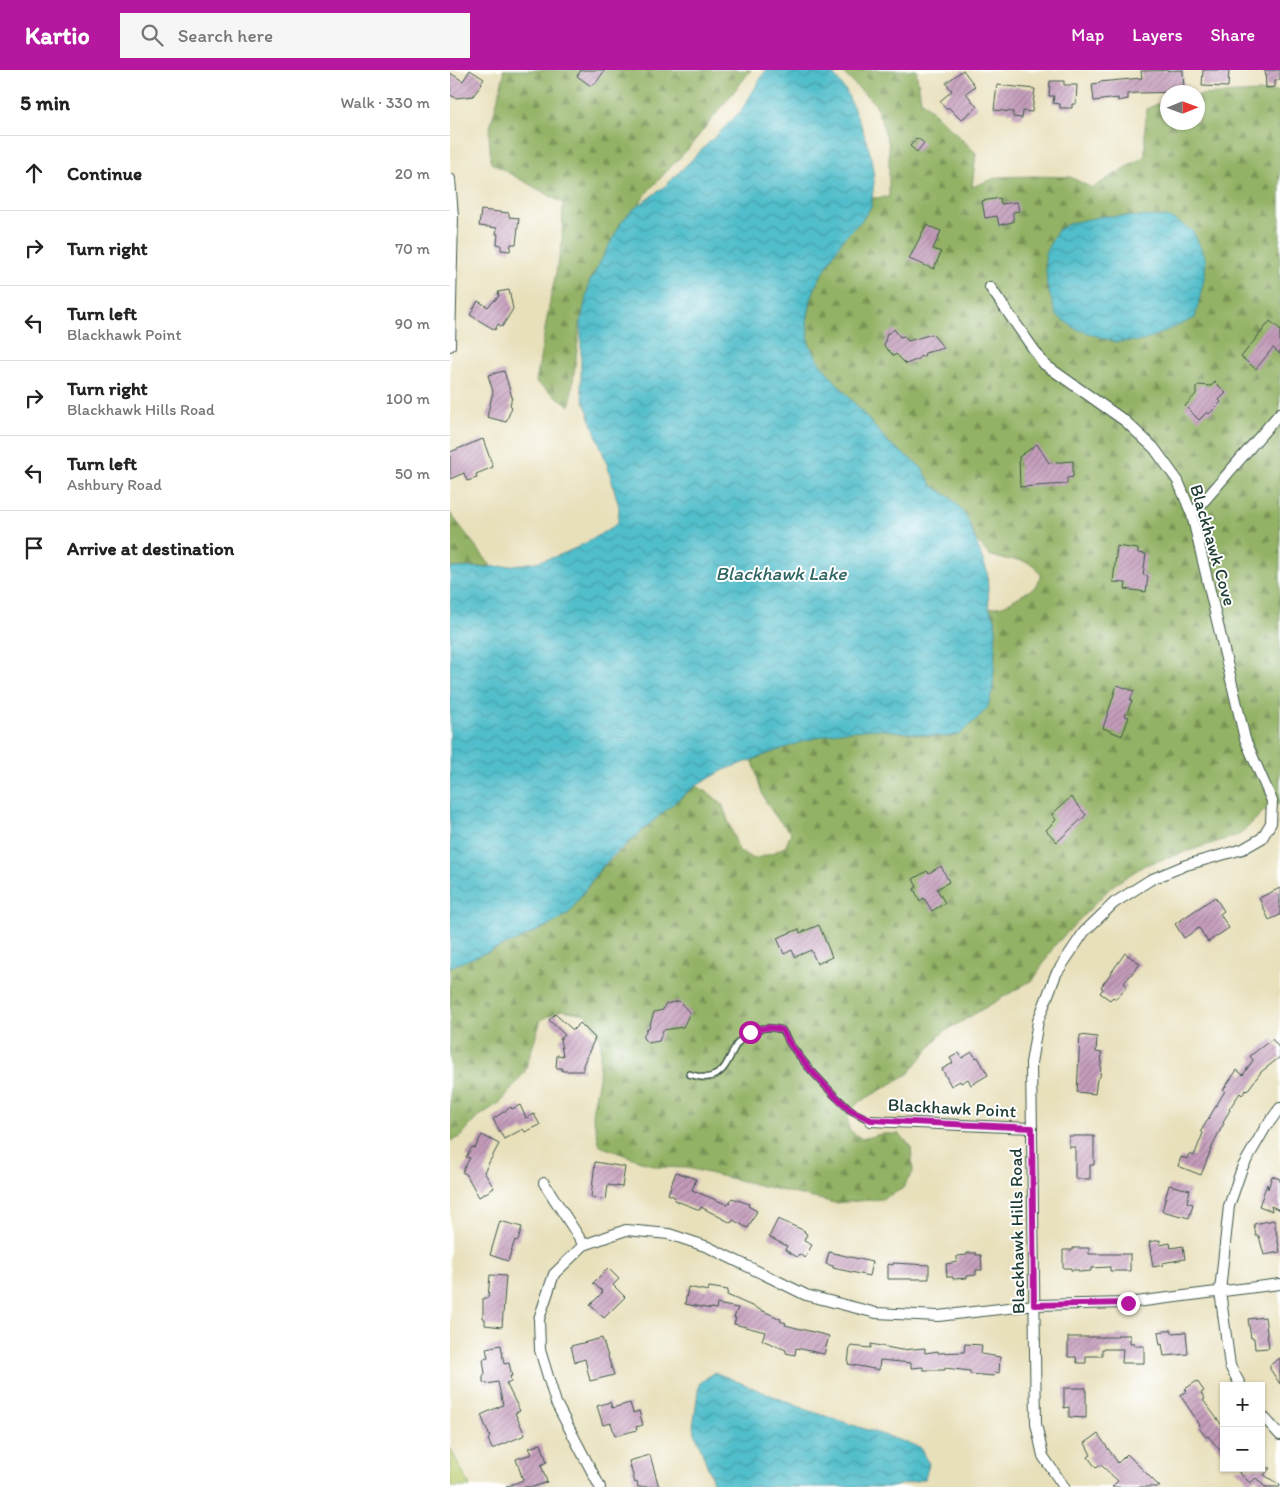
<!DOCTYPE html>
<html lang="en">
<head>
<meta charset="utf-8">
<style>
	body { margin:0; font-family:Itim,sans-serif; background:#f6f6f6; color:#222 }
	.controls { position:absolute; right:15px; bottom:15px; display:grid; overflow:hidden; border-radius:0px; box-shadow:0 1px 4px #0004 }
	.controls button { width:45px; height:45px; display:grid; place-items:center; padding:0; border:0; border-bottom:1px solid #e0e0e0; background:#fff; color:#222; font:25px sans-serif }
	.compass { position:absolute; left:710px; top:15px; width:45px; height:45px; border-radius:50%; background:#fff; box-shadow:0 1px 4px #0004; rotate:89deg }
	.stop { position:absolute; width:15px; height:15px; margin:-11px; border:4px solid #b5179e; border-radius:50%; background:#fff }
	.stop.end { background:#b5179e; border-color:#fff; box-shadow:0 1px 5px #0008 }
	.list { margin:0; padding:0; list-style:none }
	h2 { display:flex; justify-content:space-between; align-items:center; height:65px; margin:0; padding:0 20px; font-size:21px }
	h2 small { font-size:16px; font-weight:400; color:#767676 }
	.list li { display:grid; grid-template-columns:32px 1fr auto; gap:15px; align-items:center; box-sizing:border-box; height:75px; padding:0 20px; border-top:1px solid #e0e0e0 }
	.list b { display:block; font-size:19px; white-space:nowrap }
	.list p { margin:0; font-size:16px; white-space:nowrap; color:#767676 }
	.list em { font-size:16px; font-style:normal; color:#767676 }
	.icon { flex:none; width:28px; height:28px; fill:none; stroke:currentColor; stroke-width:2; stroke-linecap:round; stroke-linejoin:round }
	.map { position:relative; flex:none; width:830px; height:1417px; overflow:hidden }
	header { display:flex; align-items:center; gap:30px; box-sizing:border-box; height:70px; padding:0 25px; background:#b5179e; color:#fff }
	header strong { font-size:24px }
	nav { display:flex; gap:28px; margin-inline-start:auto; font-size:18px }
	.search { width:350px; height:45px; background:#f6f6f6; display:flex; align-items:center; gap:12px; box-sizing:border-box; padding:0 18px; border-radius:0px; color:#767676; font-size:19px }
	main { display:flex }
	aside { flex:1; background:#fff }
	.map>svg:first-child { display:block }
</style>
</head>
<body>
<header>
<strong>Kartio</strong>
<div class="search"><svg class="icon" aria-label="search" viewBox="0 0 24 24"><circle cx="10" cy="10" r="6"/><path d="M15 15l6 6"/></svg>Search here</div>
<nav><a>Map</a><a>Layers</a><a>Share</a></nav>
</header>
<main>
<aside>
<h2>5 min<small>Walk · 330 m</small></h2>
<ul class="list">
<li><svg class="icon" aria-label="ahead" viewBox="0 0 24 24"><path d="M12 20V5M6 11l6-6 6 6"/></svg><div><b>Continue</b></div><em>20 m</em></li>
<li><svg class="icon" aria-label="right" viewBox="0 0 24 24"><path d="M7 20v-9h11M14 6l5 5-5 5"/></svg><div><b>Turn right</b></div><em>70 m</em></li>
<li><svg class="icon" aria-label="left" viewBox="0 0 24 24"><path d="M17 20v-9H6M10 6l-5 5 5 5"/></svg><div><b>Turn left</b><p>Blackhawk Point</p></div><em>90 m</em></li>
<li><svg class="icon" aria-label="right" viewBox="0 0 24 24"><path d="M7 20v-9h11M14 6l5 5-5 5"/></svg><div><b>Turn right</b><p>Blackhawk Hills Road</p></div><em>100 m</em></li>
<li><svg class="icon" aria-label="left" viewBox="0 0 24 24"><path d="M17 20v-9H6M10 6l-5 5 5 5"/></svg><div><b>Turn left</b><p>Ashbury Road</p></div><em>50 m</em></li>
<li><svg class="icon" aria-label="arrive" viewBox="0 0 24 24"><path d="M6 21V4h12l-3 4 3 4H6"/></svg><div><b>Arrive at destination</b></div></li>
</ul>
</aside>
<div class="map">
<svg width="830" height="1417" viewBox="0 0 830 1417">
	<defs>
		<pattern id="forest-firs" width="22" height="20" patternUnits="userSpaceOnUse" patternTransform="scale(1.25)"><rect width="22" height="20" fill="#93b265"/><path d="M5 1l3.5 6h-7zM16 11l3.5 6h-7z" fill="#779254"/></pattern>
		<pattern id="water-waves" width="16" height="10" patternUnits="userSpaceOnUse" patternTransform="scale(1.25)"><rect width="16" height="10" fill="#51becb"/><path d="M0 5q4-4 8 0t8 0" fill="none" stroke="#439ca6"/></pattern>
		<pattern id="building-hatch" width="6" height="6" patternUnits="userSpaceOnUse" patternTransform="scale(1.25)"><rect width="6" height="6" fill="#c49cbb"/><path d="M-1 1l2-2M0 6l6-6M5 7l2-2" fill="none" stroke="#9f8099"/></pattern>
	</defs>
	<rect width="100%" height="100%" fill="#fff"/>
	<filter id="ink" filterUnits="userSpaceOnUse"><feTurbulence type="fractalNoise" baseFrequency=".02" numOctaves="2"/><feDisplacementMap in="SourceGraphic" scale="10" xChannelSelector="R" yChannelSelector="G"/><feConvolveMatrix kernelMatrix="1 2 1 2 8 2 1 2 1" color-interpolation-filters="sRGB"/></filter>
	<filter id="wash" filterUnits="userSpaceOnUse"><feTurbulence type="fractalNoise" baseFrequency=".0096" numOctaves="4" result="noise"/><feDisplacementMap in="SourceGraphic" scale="20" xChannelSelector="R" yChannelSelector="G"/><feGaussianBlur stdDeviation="1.12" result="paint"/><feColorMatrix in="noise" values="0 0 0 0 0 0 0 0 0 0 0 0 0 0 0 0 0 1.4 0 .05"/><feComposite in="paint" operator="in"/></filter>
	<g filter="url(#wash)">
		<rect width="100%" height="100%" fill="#e8e0bb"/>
		<path fill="url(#forest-firs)" stroke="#59784c" d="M 53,0 L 301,0 L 237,80 L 199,120 L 169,163 L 131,247 L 120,336 L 86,312 L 99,236 L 112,174 L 113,133 L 41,93 L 39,62 L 54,4 Z
			M 390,0 L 466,0 L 471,30 L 526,83 L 522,117 L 548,107 L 582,106 L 620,107 L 642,118 L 695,86 L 695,58 L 697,39 L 717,29 L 718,52 L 748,52 L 748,25 L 830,21 L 830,733 L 813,742 L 791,764 L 695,795 L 662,816 L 604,876 L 584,909 L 492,963 L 458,1004 L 408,1033 L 397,1045 L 399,1060 L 412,1069 L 431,1064 L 449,1064 L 461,1076 L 463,1102 L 452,1119 L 432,1129 L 385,1133 L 237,1098 L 207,1097 L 150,1076 L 142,1043 L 149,1008 L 151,969 L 136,944 L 111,940 L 91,950 L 75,1001 L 63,1017 L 52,1031 L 28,1047 L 10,1067 L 0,1071 L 0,897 L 26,885 L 68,870 L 99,856 L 119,843 L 150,800 L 216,739 L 246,716 L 259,723 L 272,734 L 289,781 L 304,789 L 323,783 L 336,776 L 341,762 C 328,751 317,737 311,720 C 307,710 307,700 302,690 C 342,675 384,656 427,659 C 454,660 484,672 510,664 L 543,615 L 546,561 L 545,549 L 539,538 L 553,536 L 587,516 L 591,505 L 584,495 L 570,490 L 552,489 L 539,485 L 526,470 L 517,448 L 482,415 L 471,397 L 438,372 L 372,296 L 363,284 L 359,274 L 357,251 L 362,226 L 372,201 L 393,169 L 412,150 L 421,137 L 423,128 L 439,127 L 439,75 L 426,35 Z
			M 0,443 L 41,496 L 0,498 Z"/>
		<path fill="#bacf73" stroke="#6c8654" d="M 0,1378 L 20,1417 L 0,1417 Z"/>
		<path fill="url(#water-waves)" stroke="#387e80" d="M 316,0 L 380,0 L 396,21 L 411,55 L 422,89 L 424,113 L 421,137 L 412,150 L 393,169 L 367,213 L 362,226 L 357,251 L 359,274 L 372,296 L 438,372 L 471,397 L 482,415 L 501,428 L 509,437 L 517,448 L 537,501 L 539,538 L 545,549 L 546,561 L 543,618 L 538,637 L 529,647 L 510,664 L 495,667 L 426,659 L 388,662 L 351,672 L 274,700 L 246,716 L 231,727 L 164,785 L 149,800 L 119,843 L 109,850 L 68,870 L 0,897 L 0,498 C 39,497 81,498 117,482 C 134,475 149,465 164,456 L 168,451 L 169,437 L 158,397 L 134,331 L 131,317 L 131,252 L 139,213 L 171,153 L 181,141 L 215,116 L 291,41 Z
			M 654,146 L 716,147 L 725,150 L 743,161 L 756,190 L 755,205 L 745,248 L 693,271 L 665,272 L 626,259 L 606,245 L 597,216 L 595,183 L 608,160 L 620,153 Z
			M 264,1302 L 360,1341 L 470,1377 L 479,1394 L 475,1409 L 442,1417 L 265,1417 L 243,1357 L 249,1314 Z"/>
		<g id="blocks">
			<path fill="url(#building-hatch)" d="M 20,0 L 34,9 L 31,13 L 32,14 L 23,26 L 6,28 L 0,25 L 0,3 L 13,11 Z
				M 131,0 L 155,0 L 145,14 L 143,13 L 141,16 L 127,6 Z
				M 513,0 L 525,16 L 516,23 L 527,37 L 511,50 L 498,37 L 496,39 L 490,31 L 502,21 L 496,13 Z
				M 733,0 L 734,22 L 687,23 L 678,24 L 678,29 L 668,31 L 668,28 L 644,31 L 642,14 L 649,13 L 649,12 L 692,8 L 691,1 Z
				M 753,0 L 779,0 L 778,17 L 752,16 Z
				M 815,0 L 830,0 L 830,10 L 825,11 L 825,17 L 816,18 Z
				M 600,11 L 614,11 L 614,15 L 627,15 L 626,34 L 622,34 L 622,38 L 610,38 L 610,34 L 603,33 L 604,26 L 599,26 Z
				M 547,15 L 585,19 L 582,42 L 573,41 L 572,48 L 563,47 L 563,42 L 544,40 Z
				M 467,68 L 474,73 L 467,82 L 460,76 Z
				M 550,128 L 551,134 L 567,132 L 569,141 L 563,142 L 563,152 L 549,155 L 547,146 L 535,148 L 532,131 Z
				M 31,140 L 59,143 L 59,147 L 69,148 L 66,174 L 61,174 L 60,181 L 51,180 L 51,175 L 47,174 L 48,164 L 46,164 L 47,158 L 29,156 Z
				M 476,155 L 491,161 L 483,179 L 491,182 L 484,199 L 459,189 Z
				M 59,220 L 63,239 L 52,257 L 48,254 L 45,260 L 20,245 L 28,231 L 38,237 L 49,226 L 48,222 Z
				M 820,251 L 830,259 L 830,284 L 823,278 L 806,299 L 791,287 Z
				M 444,259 L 450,267 L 454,266 L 458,271 L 482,264 L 494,278 L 475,283 L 474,286 L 469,287 L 469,289 L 456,294 L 446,284 L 444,286 L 434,276 L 437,263 L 440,263 Z
				M 54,301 L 62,327 L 60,335 L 62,337 L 56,352 L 37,347 L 43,322 L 38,305 Z
				M 765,312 L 776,323 L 769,330 L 771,332 L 759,344 L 757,342 L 749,350 L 735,336 L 746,324 L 746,317 L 749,315 L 761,316 Z
				M 33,369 L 43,397 L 26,404 L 27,408 L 17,411 L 14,403 L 0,409 L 0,382 Z
				M 587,374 L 599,393 L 623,391 L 623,407 L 617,408 L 617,414 L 570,417 L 569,387 Z
				M 667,476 L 688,479 L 688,483 L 696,484 L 693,505 L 698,506 L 696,522 L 675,519 L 676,513 L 663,512 Z
				M 667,615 L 684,621 L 680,630 L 682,631 L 675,646 L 679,647 L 672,666 L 653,658 Z
				M 621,727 L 636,745 L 607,772 L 596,760 L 606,750 L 602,744 Z
				M 491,796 L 499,812 L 487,819 L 495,833 L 482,841 L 474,828 L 470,831 L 464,819 L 467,817 L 463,809 L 477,801 L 479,803 Z
				M 830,818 L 830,845 L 819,850 L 809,828 Z
				M 765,827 L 774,841 L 770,844 L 779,858 L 758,872 L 749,858 L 734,868 L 725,854 Z
				M 369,855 L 382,887 L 367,894 L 361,880 L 345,887 L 342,880 L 334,884 L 327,868 L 349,859 L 350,863 Z
				M 675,883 L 690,894 L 674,913 L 677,916 L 666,929 L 663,927 L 660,930 L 650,923 L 653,919 L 651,917 Z
				M 229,931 L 240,943 L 233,957 L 213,960 L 209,971 L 198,973 L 193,968 L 197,958 L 199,958 L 204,942 L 213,940 L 215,934 Z
				M 105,944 L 123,960 L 130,953 L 145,968 L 133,995 L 133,1001 L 112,1001 L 112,998 L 106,998 L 107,985 L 113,986 L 110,969 L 115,965 L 99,950 Z
				M 630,965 L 647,967 L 646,982 L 652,983 L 650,1007 L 647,1009 L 645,1024 L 627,1022 Z
				M 822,969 L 830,979 L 830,987 L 811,1002 L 797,1021 L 796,1020 L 792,1025 L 790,1023 L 779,1039 L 780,1040 L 773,1052 L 774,1053 L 764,1072 L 751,1105 L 728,1096 L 731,1087 L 737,1089 L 739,1084 L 744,1086 L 753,1063 L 751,1061 L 775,1021 L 773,1020 L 787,1000 L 793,1005 L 803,990 L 800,986 Z
				M 522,982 L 526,988 L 528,987 L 538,1005 L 521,1015 L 518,1009 L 511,1013 L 510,1011 L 501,1016 L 492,999 L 503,993 L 500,988 L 509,983 L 512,988 Z
				M 70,1035 L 76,1048 L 84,1044 L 90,1055 L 75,1062 L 73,1059 L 54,1069 L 43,1049 L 61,1037 L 62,1039 Z
				M 32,1065 L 49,1074 L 34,1102 L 44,1118 L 29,1127 L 16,1104 L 12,1102 L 20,1088 L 16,1087 L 22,1077 L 25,1078 Z
				M 619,1066 L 644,1066 L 644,1095 L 640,1095 L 640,1109 L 625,1109 L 625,1077 L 619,1077 Z
				M 145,1092 L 175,1097 L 172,1117 L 158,1115 L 156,1130 L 141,1127 Z
				M 226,1102 L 246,1109 L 242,1120 L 278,1135 L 282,1128 L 299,1134 L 298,1136 L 307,1141 L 298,1158 L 283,1150 L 281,1153 L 251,1137 L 250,1140 L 224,1130 L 225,1127 L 218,1124 Z
				M 822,1106 L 830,1109 L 830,1140 L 821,1136 L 822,1141 L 809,1136 L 817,1114 L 818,1119 Z
				M 719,1115 L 740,1120 L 737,1132 L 743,1134 L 739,1148 L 712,1141 Z
				M 328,1149 L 355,1161 L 354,1162 L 357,1164 L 354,1171 L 362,1175 L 355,1188 L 349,1184 L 347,1187 L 335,1180 L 337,1176 L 319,1167 Z
				M 824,1150 L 830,1182 L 814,1185 L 809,1166 L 806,1166 L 804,1154 Z
				M 50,1151 L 72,1157 L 68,1171 L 65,1170 L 58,1191 L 40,1185 Z
				M 710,1170 L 710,1175 L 720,1173 L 721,1178 L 733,1176 L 735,1189 L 712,1193 L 713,1195 L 703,1197 L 699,1172 Z
				M 623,1178 L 639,1178 L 639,1184 L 680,1184 L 680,1201 L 660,1201 L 660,1197 L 641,1198 L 641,1201 L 629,1202 L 629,1200 L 621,1200 L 621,1198 L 613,1198 L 613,1180 L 623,1180 Z
				M 379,1182 L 422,1192 L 419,1206 L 383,1198 L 383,1196 L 376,1194 Z
				M 517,1183 L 526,1183 L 526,1185 L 531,1185 L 532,1200 L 526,1200 L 526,1205 L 517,1206 L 517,1208 L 503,1209 L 503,1207 L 497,1207 L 496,1194 L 507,1192 L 507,1186 L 517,1185 Z
				M 443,1193 L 479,1195 L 479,1209 L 438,1209 L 438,1194 L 443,1195 Z
				M 158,1198 L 169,1209 L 163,1215 L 175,1227 L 154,1248 L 140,1235 L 153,1222 L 143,1213 Z
				M 40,1205 L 56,1206 L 52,1257 L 35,1255 L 35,1249 L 33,1248 L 33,1228 L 38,1228 Z
				M 238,1217 L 258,1221 L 259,1217 L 278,1220 L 277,1225 L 331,1249 L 330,1251 L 336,1253 L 335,1255 L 379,1266 L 374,1284 L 346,1278 L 345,1285 L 336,1283 L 336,1280 L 312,1270 L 315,1262 L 284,1254 L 286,1248 L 284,1248 L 288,1238 L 267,1234 L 266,1239 L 261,1238 L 261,1239 L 235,1234 Z
				M 815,1247 L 819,1278 L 805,1279 L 804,1268 L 801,1268 L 798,1249 Z
				M 722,1260 L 722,1263 L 736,1262 L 738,1284 L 714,1286 L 712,1274 L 710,1275 L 708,1262 Z
				M 667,1265 L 680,1265 L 680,1273 L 684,1273 L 684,1276 L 694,1276 L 694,1293 L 672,1293 L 673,1279 L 652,1279 L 652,1286 L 636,1286 L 636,1293 L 627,1293 L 626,1287 L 618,1287 L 618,1267 L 667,1267 Z
				M 152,1268 L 164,1305 L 140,1311 L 135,1289 L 125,1292 L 121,1276 Z
				M 421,1274 L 451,1280 L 475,1278 L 475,1283 L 488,1281 L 488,1283 L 514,1282 L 515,1274 L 532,1275 L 531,1284 L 550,1287 L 549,1303 L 545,1302 L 544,1306 L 520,1304 L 520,1301 L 495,1298 L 495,1300 L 473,1300 L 473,1297 L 461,1298 L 461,1293 L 430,1290 L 429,1300 L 398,1294 L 400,1276 L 421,1278 Z
				M 51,1275 L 54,1294 L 59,1293 L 62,1306 L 60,1306 L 61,1312 L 56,1313 L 70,1341 L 65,1343 L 75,1365 L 42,1379 L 38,1369 L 40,1367 L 31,1345 L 53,1335 L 48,1312 L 37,1314 L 33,1312 L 33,1307 L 35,1304 L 33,1289 L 38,1288 L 36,1278 Z
				M 830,1288 L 830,1314 L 820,1299 L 820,1295 Z
				M 747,1311 L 754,1321 L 751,1323 L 755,1329 L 753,1330 L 774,1358 L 774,1385 L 758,1366 L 756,1367 L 748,1357 L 750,1355 L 730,1325 L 737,1321 L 735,1319 Z
				M 614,1318 L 636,1318 L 636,1348 L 619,1347 L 619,1337 L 614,1338 Z
				M 160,1332 L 162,1338 L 180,1333 L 183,1343 L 189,1341 L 193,1355 L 186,1357 L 187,1360 L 165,1366 L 161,1353 L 153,1355 L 147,1336 Z
				M 648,1364 L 668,1393 L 677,1384 L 710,1417 L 662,1417 L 668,1411 L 651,1395 L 646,1398 L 638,1387 L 641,1385 L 635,1373 Z
				M 91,1374 L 97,1392 L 91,1395 L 97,1412 L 83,1417 L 56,1417 L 73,1410 L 66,1389 L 82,1384 L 79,1378 Z
				M 200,1385 L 209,1417 L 188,1417 L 187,1412 L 185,1413 L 179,1391 Z
				M 785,1398 L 820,1398 L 814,1405 L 830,1415 L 830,1417 L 815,1417 L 806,1408 L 800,1413 Z"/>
		</g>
	</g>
	<g filter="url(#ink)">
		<use href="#blocks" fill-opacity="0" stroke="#3d5548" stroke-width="1"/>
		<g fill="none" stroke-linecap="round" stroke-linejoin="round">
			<g stroke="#3d5548" stroke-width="8">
				<path id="service" d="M 239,1004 C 247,1006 256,1010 265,1005 C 277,1000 280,984 287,974 C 298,960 315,954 332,960 L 340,974 L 358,997 L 383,1024 L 400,1040 L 421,1051"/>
			</g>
			<g stroke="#3d5548" stroke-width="12">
				<path id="minor" d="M 0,109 L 3,146 L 0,276
					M 540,217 L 594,294 L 675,351 L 704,378 L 728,411 L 742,445 L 795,669 L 822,731 L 821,753 L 812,768 L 793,779 L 736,795 L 700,810 L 664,833 L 634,862 L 606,904 L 588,951 L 581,993 L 586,1354 L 593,1386 L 614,1417
					M 742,445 L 830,343
					M 421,1051 L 582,1058
					M 94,1113 L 134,1175
					M 791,1316 L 780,1296 L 770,1221 L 779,1136 L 792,1098 L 815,1058 L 830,1038
					M 811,1344 L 830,1365
					M 150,1417 L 106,1333 L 90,1280 L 89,1249 L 104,1204 L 134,1175 L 176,1160 L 219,1164 L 258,1177 L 356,1225 L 426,1243 L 488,1246 L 585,1235 L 678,1233 L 830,1214"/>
			</g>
			<use href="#service" stroke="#fff" stroke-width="5"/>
			<use href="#minor" stroke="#fff" stroke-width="10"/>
		</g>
	</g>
	<g fill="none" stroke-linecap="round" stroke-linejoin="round" filter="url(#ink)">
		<path stroke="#b5179e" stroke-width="6" d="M 300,962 C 311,958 320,956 332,960 L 340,974 L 358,997 L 383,1024 L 400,1040 L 421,1050 L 582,1058 L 584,1235 L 678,1233"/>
	</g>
	<g text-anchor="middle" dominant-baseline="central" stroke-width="4" stroke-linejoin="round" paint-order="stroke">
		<g font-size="18" fill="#1f3d34" stroke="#fff">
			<text transform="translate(763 475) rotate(74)">Blackhawk Cove</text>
			<text transform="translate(502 1038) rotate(3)">Blackhawk Point</text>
			<text transform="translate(567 1161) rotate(-91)">Blackhawk Hills Road</text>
		</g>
		<g font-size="19" font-style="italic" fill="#2e6461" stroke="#fff">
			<text x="331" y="503">Blackhawk Lake</text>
		</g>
	</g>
</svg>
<div class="controls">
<button>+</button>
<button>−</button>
</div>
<svg class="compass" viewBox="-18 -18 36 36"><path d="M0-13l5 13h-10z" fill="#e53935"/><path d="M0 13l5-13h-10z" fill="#767676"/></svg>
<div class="stop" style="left:300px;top:962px"></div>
<div class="stop end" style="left:678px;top:1233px"></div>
</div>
</main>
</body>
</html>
